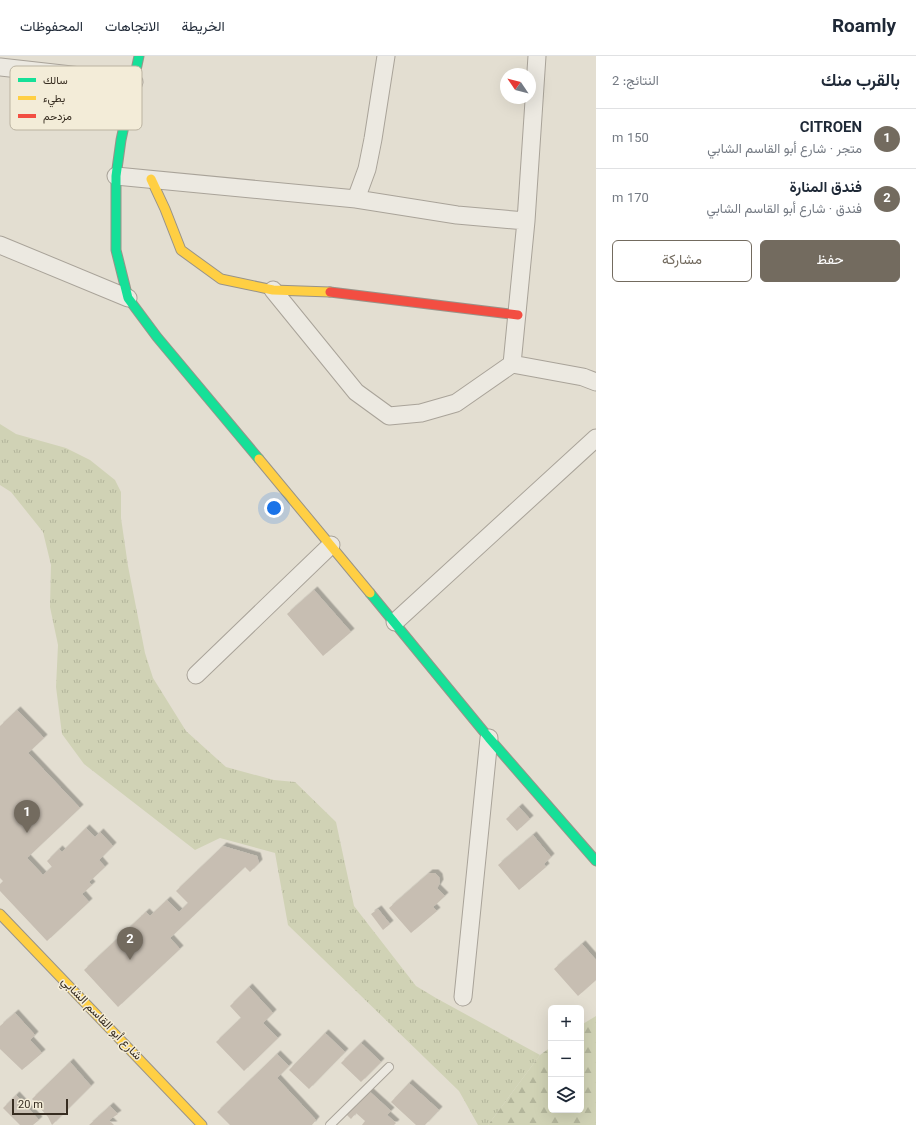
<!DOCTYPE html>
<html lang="ar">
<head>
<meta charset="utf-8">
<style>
	body { margin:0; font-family:Georgia,Vazirmatn,serif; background:#f6f6f7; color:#1f2937; direction:rtl }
	.controls { position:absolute; right:12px; bottom:12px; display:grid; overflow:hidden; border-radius:6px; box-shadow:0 4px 16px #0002 }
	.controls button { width:36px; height:36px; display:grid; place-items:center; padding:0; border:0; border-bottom:1px solid #e0e1e3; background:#fff; color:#1f2937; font:20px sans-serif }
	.compass { position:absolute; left:500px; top:12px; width:36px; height:36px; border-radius:50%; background:#fff; box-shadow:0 4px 16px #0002; rotate:305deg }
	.scale { position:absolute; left:12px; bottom:10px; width:56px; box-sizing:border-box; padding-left:4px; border:2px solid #372d21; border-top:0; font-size:11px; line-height:14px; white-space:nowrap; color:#372d21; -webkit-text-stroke:3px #f3ecd8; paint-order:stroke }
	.you { position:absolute; left:274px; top:452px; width:14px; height:14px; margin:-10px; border:3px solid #fff; border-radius:50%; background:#1a73e8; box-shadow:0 0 0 6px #1a73e833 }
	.badge { display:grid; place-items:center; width:26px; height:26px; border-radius:50%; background:#736b5f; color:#fff; font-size:13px; font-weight:700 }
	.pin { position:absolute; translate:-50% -33px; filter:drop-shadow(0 1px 2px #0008) }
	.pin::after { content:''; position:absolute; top:21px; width:14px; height:12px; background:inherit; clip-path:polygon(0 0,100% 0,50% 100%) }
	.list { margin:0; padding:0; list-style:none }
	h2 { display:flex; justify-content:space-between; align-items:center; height:52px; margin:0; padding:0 16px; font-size:17px }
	h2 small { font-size:13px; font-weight:400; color:#747a83 }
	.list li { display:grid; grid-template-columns:26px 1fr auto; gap:12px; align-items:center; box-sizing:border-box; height:60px; padding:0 16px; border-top:1px solid #e0e1e3 }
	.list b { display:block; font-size:15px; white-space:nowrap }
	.list p { margin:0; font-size:13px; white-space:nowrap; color:#747a83 }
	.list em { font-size:13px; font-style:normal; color:#747a83 }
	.actions { display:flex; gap:8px; padding:12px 16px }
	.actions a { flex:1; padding:9px 0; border:1px solid #736b5f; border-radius:6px; text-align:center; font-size:14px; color:#736b5f }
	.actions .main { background:#736b5f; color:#fff }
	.icon { flex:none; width:22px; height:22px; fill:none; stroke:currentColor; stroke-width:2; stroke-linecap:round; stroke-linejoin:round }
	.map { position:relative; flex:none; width:596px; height:1069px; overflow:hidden; direction:ltr }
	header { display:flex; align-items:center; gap:24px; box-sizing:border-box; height:56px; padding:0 20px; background:#fff; border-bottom:1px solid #e0e1e3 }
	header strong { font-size:19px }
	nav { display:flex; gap:22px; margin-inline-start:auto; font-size:14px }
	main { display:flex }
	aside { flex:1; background:#fff }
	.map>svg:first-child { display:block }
</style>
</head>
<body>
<header>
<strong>Roamly</strong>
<nav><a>الخريطة</a><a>الاتجاهات</a><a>المحفوظات</a></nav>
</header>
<main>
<aside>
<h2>بالقرب منك<small>النتائج: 2</small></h2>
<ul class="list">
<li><span class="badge">1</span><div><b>CITROEN</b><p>متجر · شارع أبو القاسم الشابي</p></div><em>150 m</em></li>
<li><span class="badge">2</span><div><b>فندق المنارة</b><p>فندق · شارع أبو القاسم الشابي</p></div><em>170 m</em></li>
</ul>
<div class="actions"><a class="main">حفظ</a><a>مشاركة</a></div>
</aside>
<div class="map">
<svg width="596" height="1069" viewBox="0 0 596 1069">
	<defs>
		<pattern id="grass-tufts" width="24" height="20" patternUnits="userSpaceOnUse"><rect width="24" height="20" fill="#d0d2b5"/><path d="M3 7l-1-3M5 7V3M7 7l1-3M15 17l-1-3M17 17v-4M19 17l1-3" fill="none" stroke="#b3b59b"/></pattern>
		<pattern id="forest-firs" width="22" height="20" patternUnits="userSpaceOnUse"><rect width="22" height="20" fill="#d0d2b5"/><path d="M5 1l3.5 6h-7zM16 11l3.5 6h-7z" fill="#b3b59b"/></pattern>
		<filter id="shadow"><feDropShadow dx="3.5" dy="-3.5" stdDeviation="0" flood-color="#0004"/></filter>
	</defs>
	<rect width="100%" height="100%" fill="#e3ded1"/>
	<path fill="url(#grass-tufts)" d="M 0,368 L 16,378 L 66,392 L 90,404 L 115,424 L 121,436 L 121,462 L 128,510 L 145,597 L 153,622 L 186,675 L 226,711 L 274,724 L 295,726 L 336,766 L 354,850 L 416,930 L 436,942 L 540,999 L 488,1069 L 478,1069 L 459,1035 L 288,869 L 275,797 L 220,782 L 195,794 L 84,708 L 62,678 L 56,631 L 58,589 L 50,551 L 51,509 L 43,476 L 11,436 L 0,429 Z"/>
	<path fill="url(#forest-firs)" d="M 596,960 L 596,1069 L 488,1069 L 540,999 L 551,991 L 551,1054 L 581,1054 L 581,969 Z"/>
	<path fill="#c7beb2" filter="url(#shadow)" d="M 314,534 L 351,576 L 323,600 L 287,558 Z
		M 17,654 L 44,682 L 28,697 L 80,752 L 27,802 L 43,819 L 52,811 L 47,805 L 59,793 L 62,796 L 86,772 L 95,781 L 100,776 L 113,790 L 99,804 L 105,811 L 89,826 L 92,829 L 82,838 L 89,846 L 47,885 L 0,835 L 0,828 L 3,825 L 0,822 L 0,670 Z
		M 519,751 L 530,763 L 517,775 L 506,763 Z
		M 533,779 L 551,801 L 544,808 L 546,811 L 519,834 L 498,809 Z
		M 223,790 L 257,800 L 259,807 L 250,816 L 245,811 L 170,882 L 180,893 L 118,951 L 84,914 L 146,856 L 150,860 L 167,844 L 179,856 L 188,847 L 176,835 Z
		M 429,817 L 435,817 L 439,821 L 440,827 L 437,832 L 445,840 L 433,851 L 437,855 L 411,877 L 389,852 Z
		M 378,853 L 390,868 L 383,874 L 371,858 Z
		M 582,888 L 596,904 L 596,924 L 578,940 L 554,913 Z
		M 249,931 L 273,957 L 263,967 L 278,982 L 244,1015 L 216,986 L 241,962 L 230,950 Z
		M 15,957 L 35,979 L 30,984 L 42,997 L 22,1014 L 0,993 L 0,970 Z
		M 325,977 L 345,996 L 309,1033 L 289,1014 Z
		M 361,987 L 381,1006 L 361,1026 L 341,1007 Z
		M 277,998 L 289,1010 L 277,1022 L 316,1064 L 312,1069 L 230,1069 L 217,1056 Z
		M 70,1006 L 91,1030 L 52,1069 L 48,1061 L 32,1043 Z
		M 409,1027 L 439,1054 L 425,1069 L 416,1069 L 391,1046 Z
		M 369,1035 L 391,1055 L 387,1059 L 396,1067 L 394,1069 L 362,1069 L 365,1065 L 356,1057 L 351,1063 L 346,1058 Z
		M 16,1039 L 39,1064 L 33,1069 L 20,1069 L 3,1052 Z
		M 110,1050 L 118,1058 L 109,1064 L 114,1069 L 89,1069 Z"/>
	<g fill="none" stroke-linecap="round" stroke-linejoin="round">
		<g stroke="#a9a399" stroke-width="10">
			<path id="lane" d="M 330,1069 L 389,1011"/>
		</g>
		<g stroke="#a9a399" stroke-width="19">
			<path id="street" d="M 386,0 L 373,83 L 367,113 L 356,143 L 457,159 L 526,165
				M 0,11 L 134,26
				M 116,120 L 356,143
				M 0,189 L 128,242
				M 273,234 L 356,336 L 389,360 L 421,357 L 456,347 L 512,308 L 583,321 L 596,326
				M 512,308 L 526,165 L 537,0
				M 395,566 L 596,382
				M 196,619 L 331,489
				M 463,941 L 489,682"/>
		</g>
		<g stroke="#989389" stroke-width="11">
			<path id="fast" d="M 139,0 L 121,84 L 116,120 L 116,194 L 128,242 L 157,281 L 259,403
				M 370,537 L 489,682 L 596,805"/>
		</g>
		<g stroke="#989389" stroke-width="11">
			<path id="slow" d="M 151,123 L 165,153 L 181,194 L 221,223 L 273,234 L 330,236
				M 259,403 L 370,537
				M 0,858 L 202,1069"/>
		</g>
		<g stroke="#989389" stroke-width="11">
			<path id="jam" d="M 330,236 L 518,259"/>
		</g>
		<use href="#lane" stroke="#ece9e1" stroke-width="8"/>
		<use href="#street" stroke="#ece9e1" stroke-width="17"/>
		<use href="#fast" stroke="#16e098" stroke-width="9"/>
		<use href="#slow" stroke="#ffcf43" stroke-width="9"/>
		<use href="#jam" stroke="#f24e42" stroke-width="9"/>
	</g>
	<g text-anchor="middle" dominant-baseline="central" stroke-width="3" stroke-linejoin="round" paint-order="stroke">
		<g font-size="12" fill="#372d21" stroke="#f3ecd8">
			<text transform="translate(101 963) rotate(46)">شارع أبو القاسم الشابي</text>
		</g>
	</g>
	<rect x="10" y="10" width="132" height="64" rx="6" fill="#f3ecd8" stroke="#bbb3a1" stroke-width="1"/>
	<rect x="18" y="22" width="18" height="4" fill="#16e098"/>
	<rect x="18" y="40" width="18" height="4" fill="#ffcf43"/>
	<rect x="18" y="58" width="18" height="4" fill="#f24e42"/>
	<g font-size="11" fill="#372d21">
		<text x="43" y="28">سالك</text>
		<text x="43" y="46">بطيء</text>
		<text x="43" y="64">مزدحم</text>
	</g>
</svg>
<div class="controls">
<button>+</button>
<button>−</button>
<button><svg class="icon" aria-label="layers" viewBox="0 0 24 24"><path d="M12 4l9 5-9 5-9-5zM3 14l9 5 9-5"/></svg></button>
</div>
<svg class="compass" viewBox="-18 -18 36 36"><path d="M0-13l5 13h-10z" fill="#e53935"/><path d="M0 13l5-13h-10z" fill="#747a83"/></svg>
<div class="scale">20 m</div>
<div class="you"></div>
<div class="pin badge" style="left:27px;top:777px">1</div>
<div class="pin badge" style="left:130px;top:904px">2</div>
</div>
</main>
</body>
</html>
